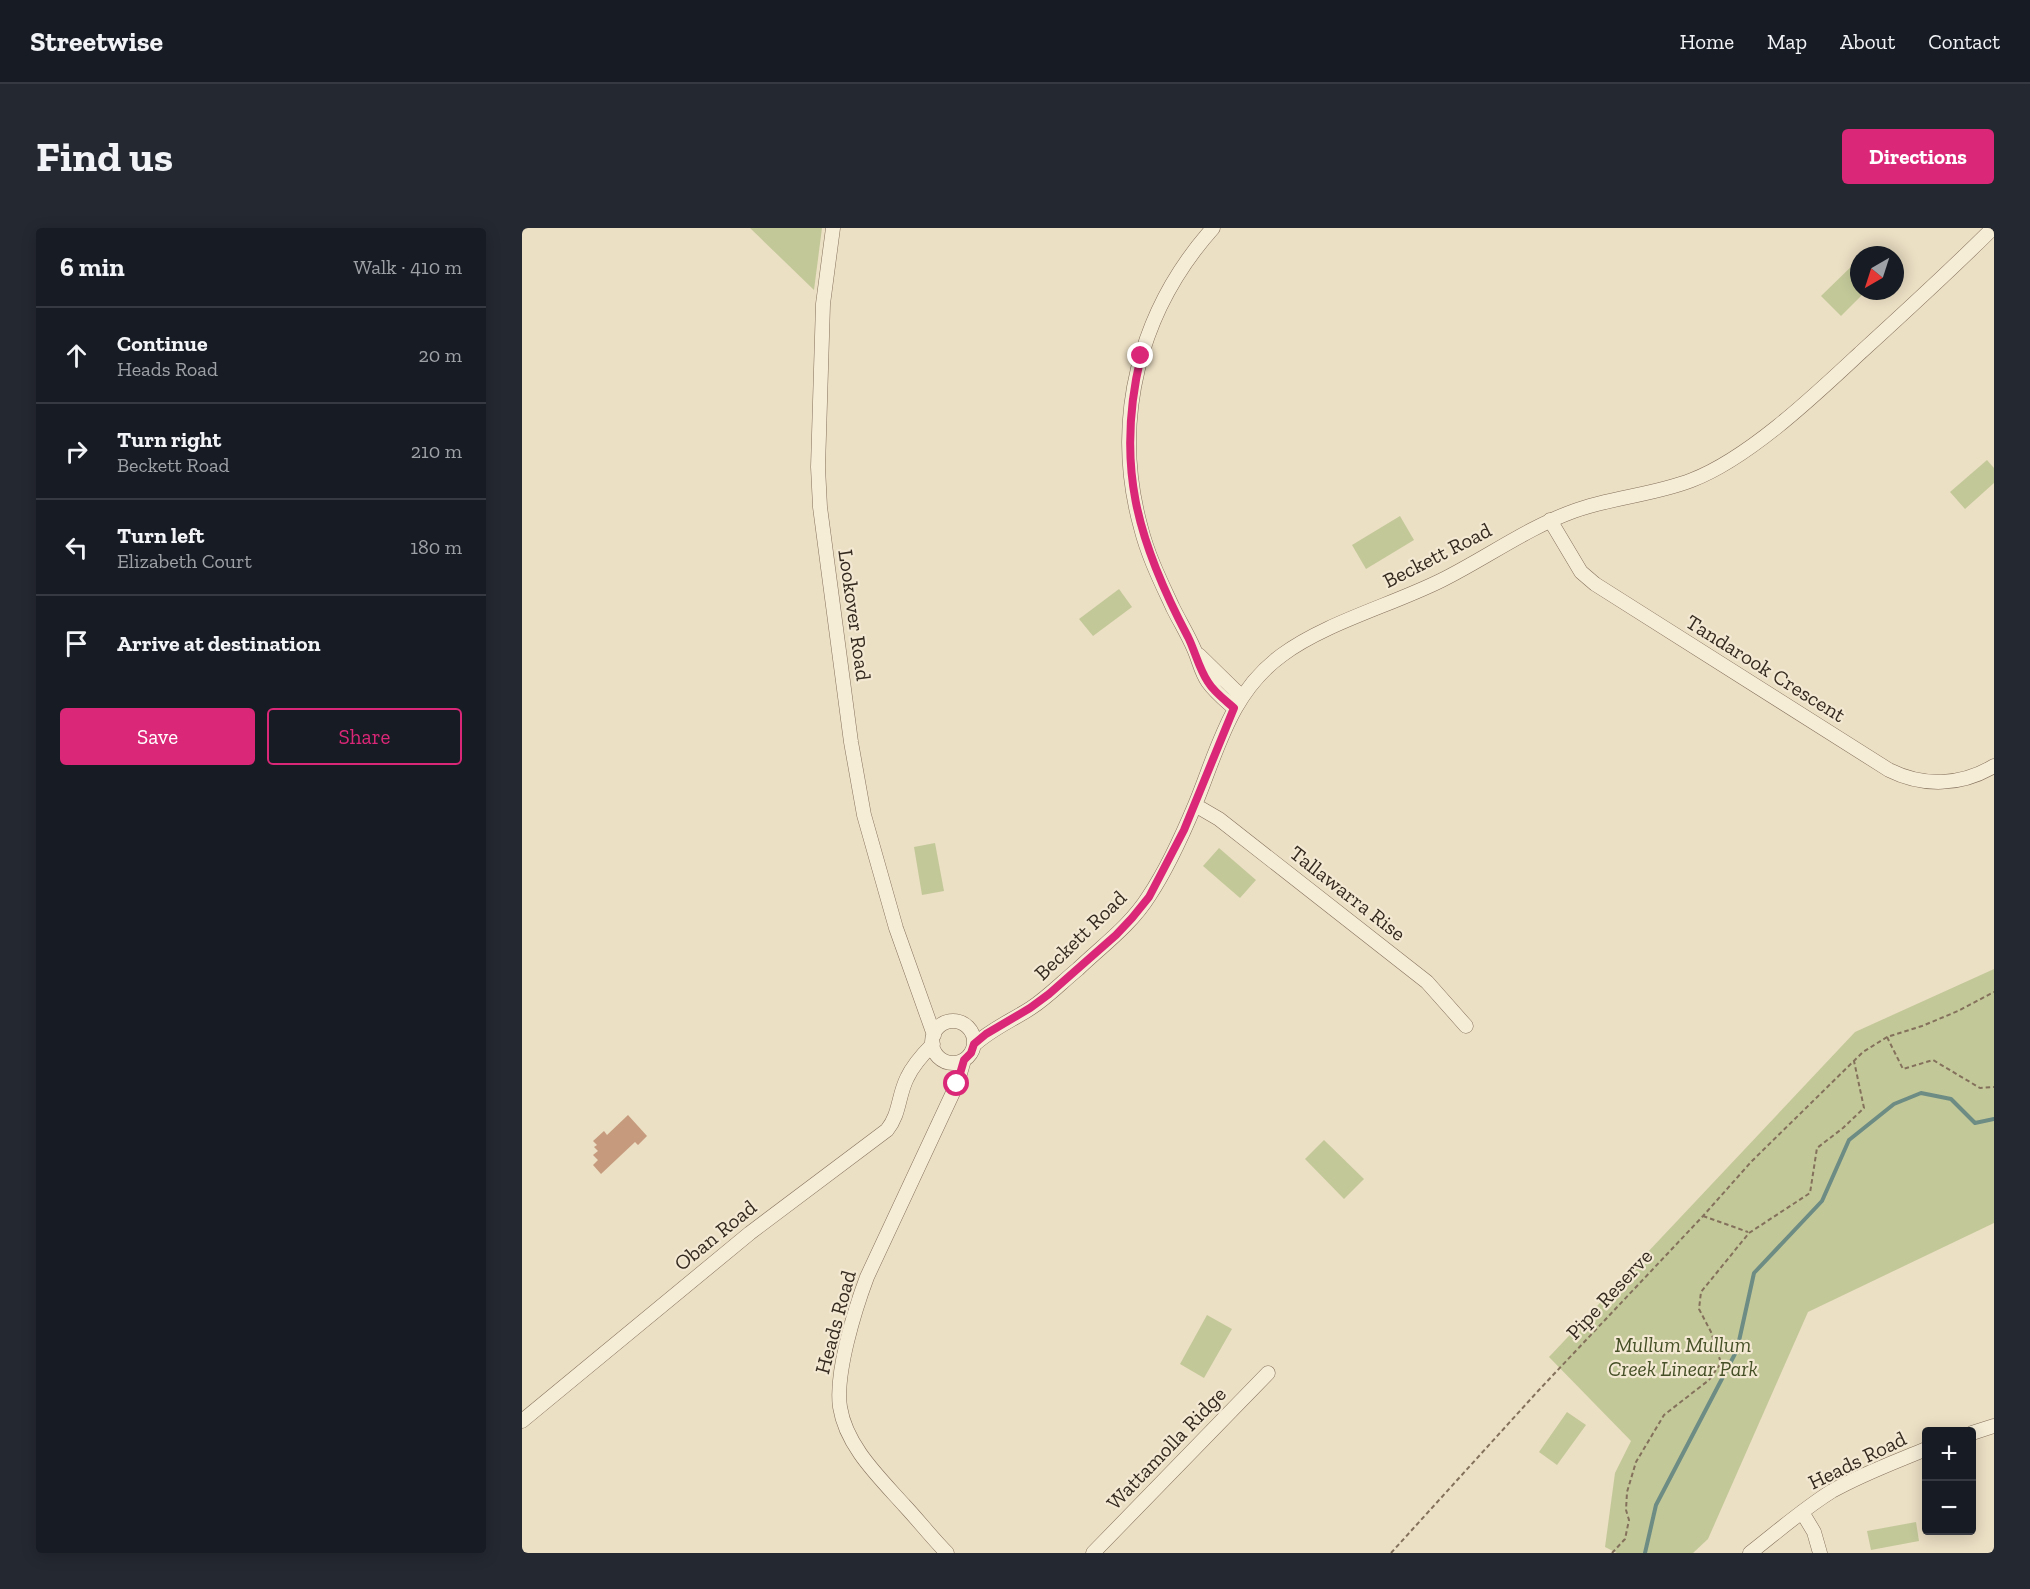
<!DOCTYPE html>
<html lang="en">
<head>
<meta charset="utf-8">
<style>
	body { margin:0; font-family:"Zilla Slab",serif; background:#242831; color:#f1f3f6 }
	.controls { position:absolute; right:18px; bottom:18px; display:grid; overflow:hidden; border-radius:6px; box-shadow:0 3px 15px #0003 }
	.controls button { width:54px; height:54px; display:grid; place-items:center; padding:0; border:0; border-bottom:2px solid #363941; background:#171b24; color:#f1f3f6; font:30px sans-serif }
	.compass { position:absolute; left:1328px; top:18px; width:54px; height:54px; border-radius:50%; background:#171b24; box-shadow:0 3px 15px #0003; rotate:219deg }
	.stop { position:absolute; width:18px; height:18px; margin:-14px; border:4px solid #db2777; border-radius:50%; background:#fff }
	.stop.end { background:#db2777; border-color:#fff; box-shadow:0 2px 6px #0008 }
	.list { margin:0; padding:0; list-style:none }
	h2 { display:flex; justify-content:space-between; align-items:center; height:78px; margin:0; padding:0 24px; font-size:26px }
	h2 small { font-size:20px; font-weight:400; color:#9ea1a6 }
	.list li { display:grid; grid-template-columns:39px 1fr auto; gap:18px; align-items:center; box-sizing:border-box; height:96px; padding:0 24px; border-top:2px solid #363941 }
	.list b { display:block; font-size:22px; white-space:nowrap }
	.list p { margin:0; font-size:20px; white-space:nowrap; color:#9ea1a6 }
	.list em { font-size:20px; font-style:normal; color:#9ea1a6 }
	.actions { display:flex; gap:12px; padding:18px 24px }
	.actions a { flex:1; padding:14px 0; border:2px solid #db2777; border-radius:6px; text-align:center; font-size:21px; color:#db2777 }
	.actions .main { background:#db2777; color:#fff }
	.icon { flex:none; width:33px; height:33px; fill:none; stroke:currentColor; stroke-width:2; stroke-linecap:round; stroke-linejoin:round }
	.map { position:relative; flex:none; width:1472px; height:1325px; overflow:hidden; border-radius:6px }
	header { display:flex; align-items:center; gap:36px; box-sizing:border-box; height:84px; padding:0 30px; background:#171b24; border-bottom:2px solid #363941 }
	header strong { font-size:28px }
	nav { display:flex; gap:33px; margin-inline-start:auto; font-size:21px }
	.intro { display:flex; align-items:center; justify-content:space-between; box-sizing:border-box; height:144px; padding:0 36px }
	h1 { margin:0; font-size:42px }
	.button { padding:15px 27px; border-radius:6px; background:#db2777; color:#fff; font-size:21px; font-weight:700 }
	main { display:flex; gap:36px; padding:0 36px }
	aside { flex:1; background:#171b24; border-radius:6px; box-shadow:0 3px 15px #0003 }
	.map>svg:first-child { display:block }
</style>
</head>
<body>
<header>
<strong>Streetwise</strong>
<nav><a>Home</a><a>Map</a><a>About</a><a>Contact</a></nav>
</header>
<div class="intro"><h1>Find us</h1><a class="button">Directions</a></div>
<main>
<aside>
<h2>6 min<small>Walk · 410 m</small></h2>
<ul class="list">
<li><svg class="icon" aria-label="ahead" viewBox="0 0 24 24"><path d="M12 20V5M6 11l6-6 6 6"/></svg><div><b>Continue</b><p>Heads Road</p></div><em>20 m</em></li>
<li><svg class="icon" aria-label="right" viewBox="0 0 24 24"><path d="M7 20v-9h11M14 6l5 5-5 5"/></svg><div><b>Turn right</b><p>Beckett Road</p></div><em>210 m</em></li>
<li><svg class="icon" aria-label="left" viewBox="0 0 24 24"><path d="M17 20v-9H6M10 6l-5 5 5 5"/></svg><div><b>Turn left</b><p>Elizabeth Court</p></div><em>180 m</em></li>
<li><svg class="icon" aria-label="arrive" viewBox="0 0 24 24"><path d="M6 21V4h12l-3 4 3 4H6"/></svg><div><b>Arrive at destination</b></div></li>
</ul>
<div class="actions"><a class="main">Save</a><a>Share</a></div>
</aside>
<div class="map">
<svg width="1472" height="1325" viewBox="0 0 1472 1325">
	<rect width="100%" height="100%" fill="#ebdfc4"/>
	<path fill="#c3c899" d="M 228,0 L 300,0 L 292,62 Z
		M 1337,31 L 1337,63 L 1344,63 L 1319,88 L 1299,68 Z
		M 1465,232 L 1472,240 L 1472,255 L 1443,281 L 1428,264 Z
		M 878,288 L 892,312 L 844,341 L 830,317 Z
		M 597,361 L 610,379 L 571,408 L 557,391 Z
		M 413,615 L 422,663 L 400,667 L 392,619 Z
		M 697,620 L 734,652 L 718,670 L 681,638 Z
		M 1472,741 L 1472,995 L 1286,1084 L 1186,1311 L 1171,1325 L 1095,1325 L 1083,1319 L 1093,1245 L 1109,1213 L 1027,1129 L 1333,804 Z
		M 802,912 L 842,951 L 822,971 L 783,931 Z
		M 685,1087 L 710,1101 L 682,1150 L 658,1136 Z
		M 1045,1184 L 1064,1197 L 1035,1237 L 1017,1224 Z
		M 1394,1294 L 1397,1313 L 1349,1322 L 1345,1303 Z"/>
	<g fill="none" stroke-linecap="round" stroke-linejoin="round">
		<path stroke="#6d8c84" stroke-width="4" d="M 1123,1325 L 1134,1277 L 1215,1122 L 1232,1045 L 1300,973 L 1327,912 L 1372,876 L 1399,865 L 1429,871 L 1453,895 L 1472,891"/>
	</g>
	<path fill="#c69b7d" d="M 106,887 L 125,908 L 116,917 L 113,914 L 79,946 L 71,937 L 76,932 L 71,927 L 76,923 L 72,919 L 75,917 L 71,913 L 82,903 L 85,907 Z"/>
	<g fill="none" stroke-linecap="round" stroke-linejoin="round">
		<g stroke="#84715c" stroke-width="15">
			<path id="minor" d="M 311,0 L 301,76 L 296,239 L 298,279 L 329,514 L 342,587 L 374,700 L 412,807
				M 691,0 C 617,83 589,192 619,300 C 626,328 639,354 651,380 C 658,394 666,407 672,421 C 677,432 679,444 686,454 C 693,464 703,472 712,480
				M 1028,292 L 1059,344 L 1073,356 L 1367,542 C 1401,559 1439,558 1472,538
				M 677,427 L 719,468
				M 673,577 L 697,591 L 905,754 L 944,798
				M410 814a21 21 0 1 1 42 0a21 21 0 1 1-42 0Z
				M 452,817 C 469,801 489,793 509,780 C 526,769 540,754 556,741 C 580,718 609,697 627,668 C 645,641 660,608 673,577 C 696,521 708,465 760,427 C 803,395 870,377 920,352 C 964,330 1005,300 1052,283 C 1090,269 1132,267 1170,252 C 1227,230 1293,167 1337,126 C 1383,84 1428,43 1471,0
				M 0,1193 L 228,1005 L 365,902 C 378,886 376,868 385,850 C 391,837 401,826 411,816
				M 1450,1205 L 1472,1198
				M 1280,1284 L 1292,1304 L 1298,1325
				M 425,1325 C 410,1310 397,1293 382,1277 C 357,1249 324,1218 318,1179 C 313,1145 333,1081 345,1049 L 435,856 L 442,832
				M 571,1325 L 746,1145
				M 1228,1325 C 1255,1304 1281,1281 1310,1263 C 1340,1246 1373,1234 1404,1221"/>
		</g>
		<path stroke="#84715c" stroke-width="2" stroke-dasharray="4.5 3" stroke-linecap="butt" d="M 1365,809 L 1381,841 L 1411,832 L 1458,860 L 1472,859
			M 1181,988 L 1226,1004
			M 869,1325 L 1016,1163 L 1181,988 L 1229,934 L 1341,824 L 1365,809 L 1400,798 L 1436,783 L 1472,764
			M 1090,1325 L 1103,1311 L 1107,1292 L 1104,1282 L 1105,1264 L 1114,1234 L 1142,1187 L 1187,1152 L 1199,1135 L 1189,1104 L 1177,1081 L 1179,1064 L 1227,1005 L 1288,965 L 1295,920 L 1321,900 L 1342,880 L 1332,833"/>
		<use href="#minor" stroke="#f6edd7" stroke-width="14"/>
	</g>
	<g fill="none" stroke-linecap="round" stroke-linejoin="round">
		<path stroke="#db2777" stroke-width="8" d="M 435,856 L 442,832 L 449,825 L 452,816 L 464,806 L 508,780 L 527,766 L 594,707 L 610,690 L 627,669 L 662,602 L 712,480 C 703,472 692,464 686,454 C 677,441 673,423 666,409 C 615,313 593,236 619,128"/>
	</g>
	<g text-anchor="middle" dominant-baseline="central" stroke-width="4.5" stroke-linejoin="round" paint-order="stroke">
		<g font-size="21" fill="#352a1f" stroke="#f3e9d3">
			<text transform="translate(915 327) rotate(-27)">Beckett Road</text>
			<text transform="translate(333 387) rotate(82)">Lookover Road</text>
			<text transform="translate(1244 440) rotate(32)">Tandarook Crescent</text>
			<text transform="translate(826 665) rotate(38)">Tallawarra Rise</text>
			<text transform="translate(558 707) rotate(-44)">Beckett Road</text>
			<text transform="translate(193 1007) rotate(-39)">Oban Road</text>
			<text transform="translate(1087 1066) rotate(-47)">Pipe Reserve</text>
			<text transform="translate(313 1094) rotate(-75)">Heads Road</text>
			<text transform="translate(644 1220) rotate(-46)">Wattamolla Ridge</text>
			<text transform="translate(1335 1232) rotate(-26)">Heads Road</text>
		</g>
		<g font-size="21" font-style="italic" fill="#465027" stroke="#f3e9d3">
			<text x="1161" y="1116">Mullum Mullum<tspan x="1161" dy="24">Creek Linear Park</tspan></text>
		</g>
	</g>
</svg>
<div class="controls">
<button>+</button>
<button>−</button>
</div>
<svg class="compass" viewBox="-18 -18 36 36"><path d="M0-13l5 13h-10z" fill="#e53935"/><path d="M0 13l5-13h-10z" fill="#9ea1a6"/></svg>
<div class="stop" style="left:435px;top:856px"></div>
<div class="stop end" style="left:619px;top:128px"></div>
</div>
</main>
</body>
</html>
